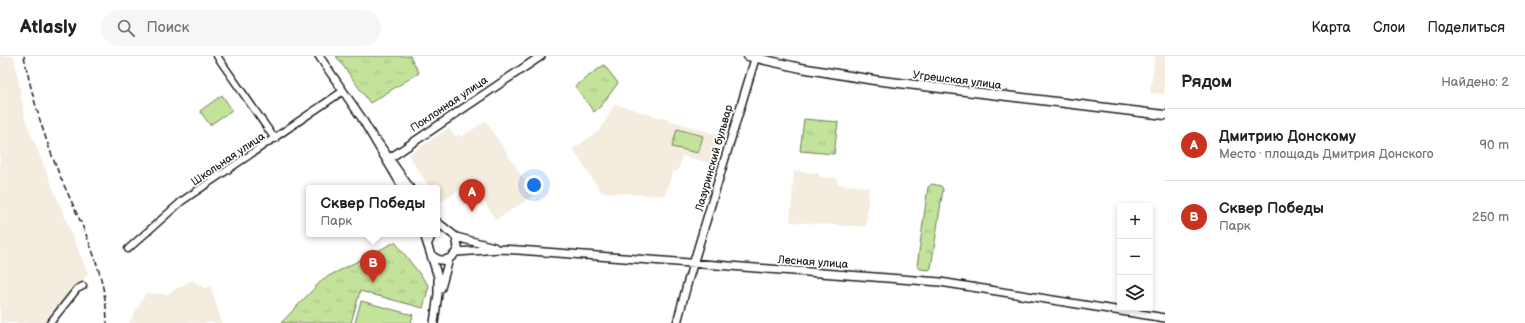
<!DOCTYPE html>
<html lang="ru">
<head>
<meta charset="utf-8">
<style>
	body { margin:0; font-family:"Balsamiq Sans",sans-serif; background:#f6f6f6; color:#222 }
	.controls { position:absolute; right:12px; bottom:12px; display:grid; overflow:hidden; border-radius:4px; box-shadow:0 2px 6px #0003 }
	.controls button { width:36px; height:36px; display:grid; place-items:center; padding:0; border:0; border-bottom:1px solid #e0e0e0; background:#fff; color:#222; font:20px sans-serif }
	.you { position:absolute; left:534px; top:129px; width:14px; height:14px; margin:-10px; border:3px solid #fff; border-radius:50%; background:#1a73e8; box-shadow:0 0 0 6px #1a73e833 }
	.badge { display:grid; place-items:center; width:26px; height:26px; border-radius:50%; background:#c8321e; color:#fff; font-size:13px; font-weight:700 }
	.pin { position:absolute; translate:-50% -33px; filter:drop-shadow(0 1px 2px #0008) }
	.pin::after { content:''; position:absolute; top:21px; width:14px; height:12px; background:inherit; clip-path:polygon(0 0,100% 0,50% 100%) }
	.popup { position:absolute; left:306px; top:129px; width:134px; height:52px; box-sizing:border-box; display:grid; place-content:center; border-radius:4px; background:#fff; filter:drop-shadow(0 1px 3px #0005); font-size:13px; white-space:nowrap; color:#767676 }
	.popup b { font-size:15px; color:#222 }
	.popup::after { content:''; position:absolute; left:50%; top:100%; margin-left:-8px; border:8px solid transparent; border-top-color:#fff }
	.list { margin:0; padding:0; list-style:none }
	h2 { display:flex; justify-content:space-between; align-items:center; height:52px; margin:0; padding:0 16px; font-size:17px }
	h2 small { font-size:13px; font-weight:400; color:#767676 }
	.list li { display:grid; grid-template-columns:26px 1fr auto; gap:12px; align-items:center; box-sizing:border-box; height:72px; padding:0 16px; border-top:1px solid #e0e0e0 }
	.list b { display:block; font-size:15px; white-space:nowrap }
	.list p { margin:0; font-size:13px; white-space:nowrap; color:#767676 }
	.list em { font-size:13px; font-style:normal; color:#767676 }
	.icon { flex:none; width:22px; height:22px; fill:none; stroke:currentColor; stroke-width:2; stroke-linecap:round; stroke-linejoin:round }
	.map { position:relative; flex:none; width:1165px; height:267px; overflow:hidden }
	header { display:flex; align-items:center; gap:24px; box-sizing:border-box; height:56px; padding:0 20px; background:#fff; border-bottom:1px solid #e0e0e0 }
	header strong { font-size:19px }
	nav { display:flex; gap:22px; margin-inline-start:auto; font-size:14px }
	.search { width:280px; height:36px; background:#f6f6f6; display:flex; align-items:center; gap:10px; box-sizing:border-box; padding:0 14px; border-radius:22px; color:#767676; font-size:15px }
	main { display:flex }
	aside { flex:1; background:#fff }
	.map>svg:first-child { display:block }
</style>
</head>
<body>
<header>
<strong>Atlasly</strong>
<div class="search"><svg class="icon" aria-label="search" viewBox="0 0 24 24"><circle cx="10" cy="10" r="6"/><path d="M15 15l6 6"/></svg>Поиск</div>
<nav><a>Карта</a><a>Слои</a><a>Поделиться</a></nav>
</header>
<main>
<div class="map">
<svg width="1165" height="267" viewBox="0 0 1165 267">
	<defs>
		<pattern id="grass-tufts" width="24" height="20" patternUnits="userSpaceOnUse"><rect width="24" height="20" fill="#c3e29a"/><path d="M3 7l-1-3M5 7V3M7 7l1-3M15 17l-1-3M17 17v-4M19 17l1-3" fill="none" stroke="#a7c184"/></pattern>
	</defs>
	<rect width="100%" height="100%" fill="#fff"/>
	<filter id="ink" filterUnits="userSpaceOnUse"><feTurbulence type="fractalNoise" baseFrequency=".025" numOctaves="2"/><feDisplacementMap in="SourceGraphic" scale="8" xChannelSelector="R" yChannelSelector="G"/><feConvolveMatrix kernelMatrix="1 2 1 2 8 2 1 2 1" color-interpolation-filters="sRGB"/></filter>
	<g filter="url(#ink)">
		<path fill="#f4ecde" d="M 0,0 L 14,0 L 25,63 L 88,218 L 46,267 L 0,267 Z
			M 1155,0 L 1165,0 L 1165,38 L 1150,37 Z
			M 615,48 L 719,79 L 711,107 L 682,100 L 678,115 L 673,115 L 665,140 L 601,136 L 573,93 L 600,74 Z
			M 486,65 L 534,139 L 496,164 L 472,126 L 439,147 L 437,143 L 437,132 L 430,132 L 408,99 L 449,72 L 455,81 L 459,78 L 461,81 Z
			M 794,115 L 819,117 L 819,121 L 837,122 L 837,128 L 869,131 L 866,171 L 790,166 Z
			M 192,224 L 204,232 L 211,231 L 222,267 L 129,267 L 146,237 L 167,238 Z"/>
		<path fill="url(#grass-tufts)" stroke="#707f5b" d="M 336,0 L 410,0 L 419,17 L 370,47 Z
			M 604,9 L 618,27 L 601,50 L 594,56 L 575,30 Z
			M 804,63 L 838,66 L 834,98 L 800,95 Z
			M 932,128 L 941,130 L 943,133 L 931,212 L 929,214 L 920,213 L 917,210 L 928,131 Z
			M 395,186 L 429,230 L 423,252 L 360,235 L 351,267 L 281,267 L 323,223 Z"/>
		<path fill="#c3e29a" stroke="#707f5b" d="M 222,39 L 232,54 L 210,69 L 200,55 Z
			M 677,73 L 703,80 L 698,97 L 672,91 Z
			M 361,245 L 413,259 L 411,267 L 355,267 Z"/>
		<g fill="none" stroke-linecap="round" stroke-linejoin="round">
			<g stroke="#1c1c1c" stroke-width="9">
				<path id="minor" d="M 217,0 L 275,83
					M 128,193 L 182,145 L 343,35
					M 50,267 L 77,233 L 83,230"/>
			</g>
			<g stroke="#1c1c1c" stroke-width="10">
				<path id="tertiary" d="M 319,0 L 361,61 L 403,132
					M 377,85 L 410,132
					M 390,102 L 541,0
					M 424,178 L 438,221 L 438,238 L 434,267
					M 456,181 L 494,191
					M 428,187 L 432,178
					M 457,196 L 500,193 L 518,194 L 940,226 L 1165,262
					M 431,198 C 440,209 454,204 458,191 L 456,181 L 437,166
					M 441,232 L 449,203
					M 677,267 L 688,225 L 755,3"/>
			</g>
			<g stroke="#1c1c1c" stroke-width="11">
				<path id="secondary" d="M 748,0 L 801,12 L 874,24 L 1165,59"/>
			</g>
			<use href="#minor" stroke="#fff" stroke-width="6"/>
			<use href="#tertiary" stroke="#fff" stroke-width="7"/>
			<use href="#secondary" stroke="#fff" stroke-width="8"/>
			<path stroke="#1c1c1c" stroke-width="1.5" stroke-dasharray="6 3" stroke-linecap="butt" d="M 24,0 C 32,41 44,81 60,120 C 81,168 106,213 107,267"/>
		</g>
	</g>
	<g text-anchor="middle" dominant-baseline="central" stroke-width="3.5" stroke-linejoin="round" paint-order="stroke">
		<g font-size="11" fill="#1c1c1c" stroke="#fff">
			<text transform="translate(957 24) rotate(7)">Угрешская улица</text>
			<text transform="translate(449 48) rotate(-34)">Поклонная улица</text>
			<text transform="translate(714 102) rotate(-74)">Лазуринский бульвар</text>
			<text transform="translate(228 103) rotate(-34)">Школьная улица</text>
			<text transform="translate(813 206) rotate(4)">Лесная улица</text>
		</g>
	</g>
</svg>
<div class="controls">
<button>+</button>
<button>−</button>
<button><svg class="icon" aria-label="layers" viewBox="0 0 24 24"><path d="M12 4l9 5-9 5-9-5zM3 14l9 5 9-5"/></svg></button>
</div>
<div class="you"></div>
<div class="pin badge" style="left:472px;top:156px">A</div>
<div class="pin badge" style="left:373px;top:227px">B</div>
<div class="popup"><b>Сквер Победы</b>Парк</div>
</div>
<aside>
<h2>Рядом<small>Найдено: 2</small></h2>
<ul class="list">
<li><span class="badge">A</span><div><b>Дмитрию Донскому</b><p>Место · площадь Дмитрия Донского</p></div><em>90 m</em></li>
<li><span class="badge">B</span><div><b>Сквер Победы</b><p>Парк</p></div><em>250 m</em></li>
</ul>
</aside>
</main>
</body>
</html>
